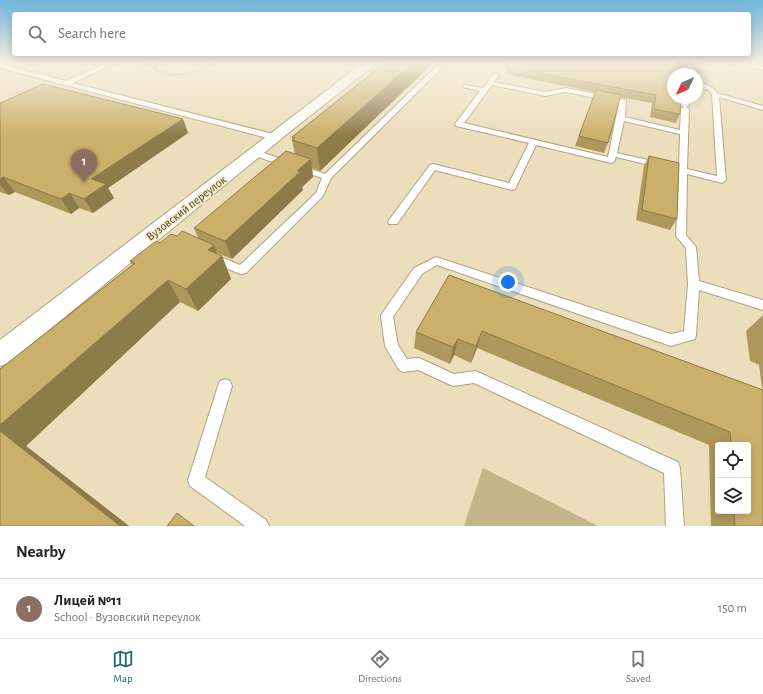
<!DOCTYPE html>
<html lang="en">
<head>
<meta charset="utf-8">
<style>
	body { margin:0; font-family:"Alegreya Sans",sans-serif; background:#f2f2f2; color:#222 }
	.controls { position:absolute; right:12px; bottom:12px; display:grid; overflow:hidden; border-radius:4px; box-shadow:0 2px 10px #0003 }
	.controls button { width:36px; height:36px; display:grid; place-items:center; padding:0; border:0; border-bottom:1px solid #e0e0e0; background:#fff; color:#222; font:20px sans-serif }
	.compass { position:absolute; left:667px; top:68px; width:36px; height:36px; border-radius:50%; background:#fff; box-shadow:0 2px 10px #0003; rotate:226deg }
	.you { position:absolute; left:508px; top:282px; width:14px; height:14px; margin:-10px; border:3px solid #fff; border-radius:50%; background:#1a73e8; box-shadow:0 0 0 6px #1a73e833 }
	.badge { display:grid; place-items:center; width:26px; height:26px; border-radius:50%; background:#1d6673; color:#fff; font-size:13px; font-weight:700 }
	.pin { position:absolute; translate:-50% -33px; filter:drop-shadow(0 1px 2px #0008) }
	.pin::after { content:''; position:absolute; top:21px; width:14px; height:12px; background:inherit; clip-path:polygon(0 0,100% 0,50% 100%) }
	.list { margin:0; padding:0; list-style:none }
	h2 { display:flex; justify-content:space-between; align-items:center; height:52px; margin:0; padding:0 16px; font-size:17px }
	h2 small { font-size:13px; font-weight:400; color:#767676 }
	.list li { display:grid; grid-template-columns:26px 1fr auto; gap:12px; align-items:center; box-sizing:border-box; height:60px; padding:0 16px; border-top:1px solid #e0e0e0 }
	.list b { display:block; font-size:15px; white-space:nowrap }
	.list p { margin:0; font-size:13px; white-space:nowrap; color:#767676 }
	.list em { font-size:13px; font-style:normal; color:#767676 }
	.icon { flex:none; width:22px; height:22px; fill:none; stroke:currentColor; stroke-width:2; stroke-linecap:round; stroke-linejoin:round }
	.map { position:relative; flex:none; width:763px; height:526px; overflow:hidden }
	.search { position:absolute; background:#fff; box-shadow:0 2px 10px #0003; left:12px; right:12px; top:12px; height:44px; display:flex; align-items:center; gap:10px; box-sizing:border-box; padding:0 14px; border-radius:4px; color:#767676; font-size:15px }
	.sheet { height:112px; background:#fff }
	nav { display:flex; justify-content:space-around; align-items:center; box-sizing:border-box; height:56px; border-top:1px solid #e0e0e0; background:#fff; font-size:11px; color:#767676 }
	nav a { display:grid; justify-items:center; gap:2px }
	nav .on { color:#1d6673 }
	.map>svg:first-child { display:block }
</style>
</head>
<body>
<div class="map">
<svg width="763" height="526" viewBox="0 0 763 526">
	<rect width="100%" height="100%" fill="#ecdebb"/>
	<path fill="#c4b489" d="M 150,62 L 158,62 L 156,65 L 159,70 C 172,75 188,74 201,69 C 207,66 212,62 218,62 C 202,72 168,84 152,69 L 151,64 L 140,70 L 136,69 Z
		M 483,468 L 598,526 L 464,526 Z"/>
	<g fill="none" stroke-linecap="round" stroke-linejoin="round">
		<g stroke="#aea280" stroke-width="2">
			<path id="lane" d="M 109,62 L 117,62 L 73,83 L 277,135 L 278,137 L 277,139 L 271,139 L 0,68 L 0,64 L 66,81 Z
				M 441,62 L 448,62 L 331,178 L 323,196 L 246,273 L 242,274 L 238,273 L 207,260 L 206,257 L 207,254 L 211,253 L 240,265 L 316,193 L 322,178 L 252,155 L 251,153 L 252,151 L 258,151 L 325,174 Z
				M 687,62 L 693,62 L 698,74 L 697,75 L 697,74 L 692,74 Z
				M 723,62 L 738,62 L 763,66 L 763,70 Z
				M 496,73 L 499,75 L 494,82 L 545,92 L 566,88 L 626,100 L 625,117 L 680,130 L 681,109 L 684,107 L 681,105 L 682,98 L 688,98 L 689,105 L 686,107 L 689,109 L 687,169 L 717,176 L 712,94 L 708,90 L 697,86 L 697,83 C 705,82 712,87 717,93 L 763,106 L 763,110 L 719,97 L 726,180 L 722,183 L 687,174 L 686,235 L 696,247 L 699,281 L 763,300 L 763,310 L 699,290 L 696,335 L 695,339 L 671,346 L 437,265 L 422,274 L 393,317 L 398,345 L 407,359 L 419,358 L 454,374 L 475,371 L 480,373 L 678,462 L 680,468 L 684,526 L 666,526 L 664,473 L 474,383 L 453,386 L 418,370 L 404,372 L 399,370 L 385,346 L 381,316 L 383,312 L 414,268 L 436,257 L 671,334 L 684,331 L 688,284 L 686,248 L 676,236 L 679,172 L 616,157 L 614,162 L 611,163 L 536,145 L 515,189 L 512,190 L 435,170 L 397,224 L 389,224 L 388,222 L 389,220 L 430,165 L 433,164 L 509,183 L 529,143 L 456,126 L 455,124 L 480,91 L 463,87 L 463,85 L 483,88 L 494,74 ZM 492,85 L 545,96 L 566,92 L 619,103 L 608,157 L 464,123 ZM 624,121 L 680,134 L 679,167 L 617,153 Z
				M 225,379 L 230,381 L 232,386 L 205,477 L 266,520 L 269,526 L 245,526 L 190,486 L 188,480 L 218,386 L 220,381 Z"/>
		</g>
		<g stroke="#aea280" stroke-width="2">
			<path id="street" d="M 364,62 L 378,62 L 287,134 L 9,363 L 0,366 L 0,340 Z"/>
		</g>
		<use href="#lane" fill="#fff" fill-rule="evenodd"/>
		<use href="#street" fill="#fff" fill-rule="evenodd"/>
	</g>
	<path fill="#ae975b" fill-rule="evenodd" d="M 386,62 L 434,62 L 320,171 L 312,168 L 313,177 L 302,187 L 303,190 L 232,259 L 217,253 L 217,254 L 222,256 L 231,279 L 198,311 L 180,302 L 26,446 L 129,526 L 0,526 L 0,369 L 132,265 L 130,261 L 160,243 L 177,236 L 198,238 L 194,228 L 295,154 L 292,140 L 293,140 L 292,137 Z
		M 682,62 L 680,114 L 676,123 L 650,117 L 652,103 L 620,97 L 608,143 L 604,153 L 575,146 L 595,92 L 505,74 L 507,67 Z
		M 0,103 L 183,119 L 188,133 L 108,188 L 114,198 L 93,213 L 79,208 L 71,214 L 15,192 L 9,195 L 0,192 Z
		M 649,156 L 677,219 L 670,230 L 636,220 L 644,166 Z
		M 449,275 L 763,390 L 763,526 L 711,526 L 709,445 L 477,348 L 471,363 L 454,355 L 450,364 L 414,348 L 416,332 ZM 718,445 L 748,445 L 748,511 L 718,511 Z
		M 763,315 L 763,388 L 762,388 L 759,365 L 750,361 L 746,331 Z"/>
	<path fill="#8d7b4a" d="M 414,62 L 434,62 L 320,171 L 317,148 Z
		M 183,119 L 188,133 L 108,188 L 114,198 L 93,213 L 84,199 L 91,179 Z
		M 311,159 L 313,177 L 302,187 L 303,190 L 232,259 L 225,241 L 297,171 Z
		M 3,177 L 15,192 L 9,195 L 0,185 L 0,179 Z
		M 70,193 L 79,208 L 71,214 L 61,199 Z
		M 214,245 L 219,259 L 222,256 L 231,279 L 198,311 L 186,289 L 208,250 Z
		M 168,280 L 180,302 L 26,446 L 129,526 L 120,526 L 0,431 L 0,425 Z
		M 482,331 L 477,348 L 471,363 L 476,346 Z
		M 458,339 L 454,355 L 450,364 L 453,347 Z"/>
	<path fill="#cab06a" stroke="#8d7b4a" d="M 386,62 L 414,62 L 317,148 L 292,140 L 295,138 L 292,137 Z
		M 510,62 L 682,62 L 681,74 L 673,74 L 673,98 L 681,98 L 680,114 L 654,109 L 656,95 L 507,67 Z
		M 43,84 L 183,119 L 91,179 L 106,184 L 84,199 L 70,193 L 61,199 L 3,177 L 0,179 L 0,103 Z
		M 596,90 L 621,95 L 608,143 L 579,136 Z
		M 286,151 L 311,159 L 297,171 L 300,172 L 225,241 L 194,228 Z
		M 649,156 L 679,163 L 677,219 L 642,210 Z
		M 182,231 L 214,245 L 208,250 L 222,256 L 186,289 L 168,280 L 0,425 L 0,369 L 135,263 L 130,261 L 156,241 L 160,243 L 171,234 L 177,236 Z
		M 449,275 L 763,390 L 763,526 L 735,526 L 734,511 L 748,511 L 748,445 L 731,445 L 730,432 L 482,331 L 476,346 L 458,339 L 453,347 L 416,332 Z
		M 0,431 L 120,526 L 0,526 Z
		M 177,513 L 194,526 L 167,526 Z"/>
	<linearGradient id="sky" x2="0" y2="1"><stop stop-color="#6fb6dd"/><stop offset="0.46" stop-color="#f6f0e0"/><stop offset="1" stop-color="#f6f0e0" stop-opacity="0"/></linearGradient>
	<rect width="763" height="136" fill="url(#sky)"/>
	<g text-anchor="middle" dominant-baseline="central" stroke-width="3.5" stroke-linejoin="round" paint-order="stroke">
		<g font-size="12" fill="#413b2d" stroke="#f9ebc8">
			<text transform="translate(186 208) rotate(-38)">Вузовский переулок</text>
		</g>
	</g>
</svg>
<div class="controls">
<button><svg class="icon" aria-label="locate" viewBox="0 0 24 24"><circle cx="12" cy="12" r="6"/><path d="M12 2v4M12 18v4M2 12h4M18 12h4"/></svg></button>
<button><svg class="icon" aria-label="layers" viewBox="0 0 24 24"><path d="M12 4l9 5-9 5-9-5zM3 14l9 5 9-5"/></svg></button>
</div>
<svg class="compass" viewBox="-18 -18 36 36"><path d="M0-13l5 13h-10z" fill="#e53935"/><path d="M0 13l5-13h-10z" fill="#767676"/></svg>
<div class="you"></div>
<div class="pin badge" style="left:84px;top:182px;background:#8d6e63">1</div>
<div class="search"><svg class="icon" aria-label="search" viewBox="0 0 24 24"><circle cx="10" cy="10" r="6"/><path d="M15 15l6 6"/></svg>Search here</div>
</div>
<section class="sheet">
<h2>Nearby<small></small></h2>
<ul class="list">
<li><span class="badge" style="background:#8d6e63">1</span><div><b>Лицей №11</b><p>School · Вузовский переулок</p></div><em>150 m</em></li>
</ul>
</section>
<nav>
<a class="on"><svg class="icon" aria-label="map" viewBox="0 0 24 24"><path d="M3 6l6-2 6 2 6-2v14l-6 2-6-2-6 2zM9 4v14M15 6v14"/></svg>Map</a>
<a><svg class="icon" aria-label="directions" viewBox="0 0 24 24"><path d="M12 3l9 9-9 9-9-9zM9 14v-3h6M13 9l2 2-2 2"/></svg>Directions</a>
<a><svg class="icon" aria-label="saved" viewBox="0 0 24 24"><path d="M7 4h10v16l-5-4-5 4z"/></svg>Saved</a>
</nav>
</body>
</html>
